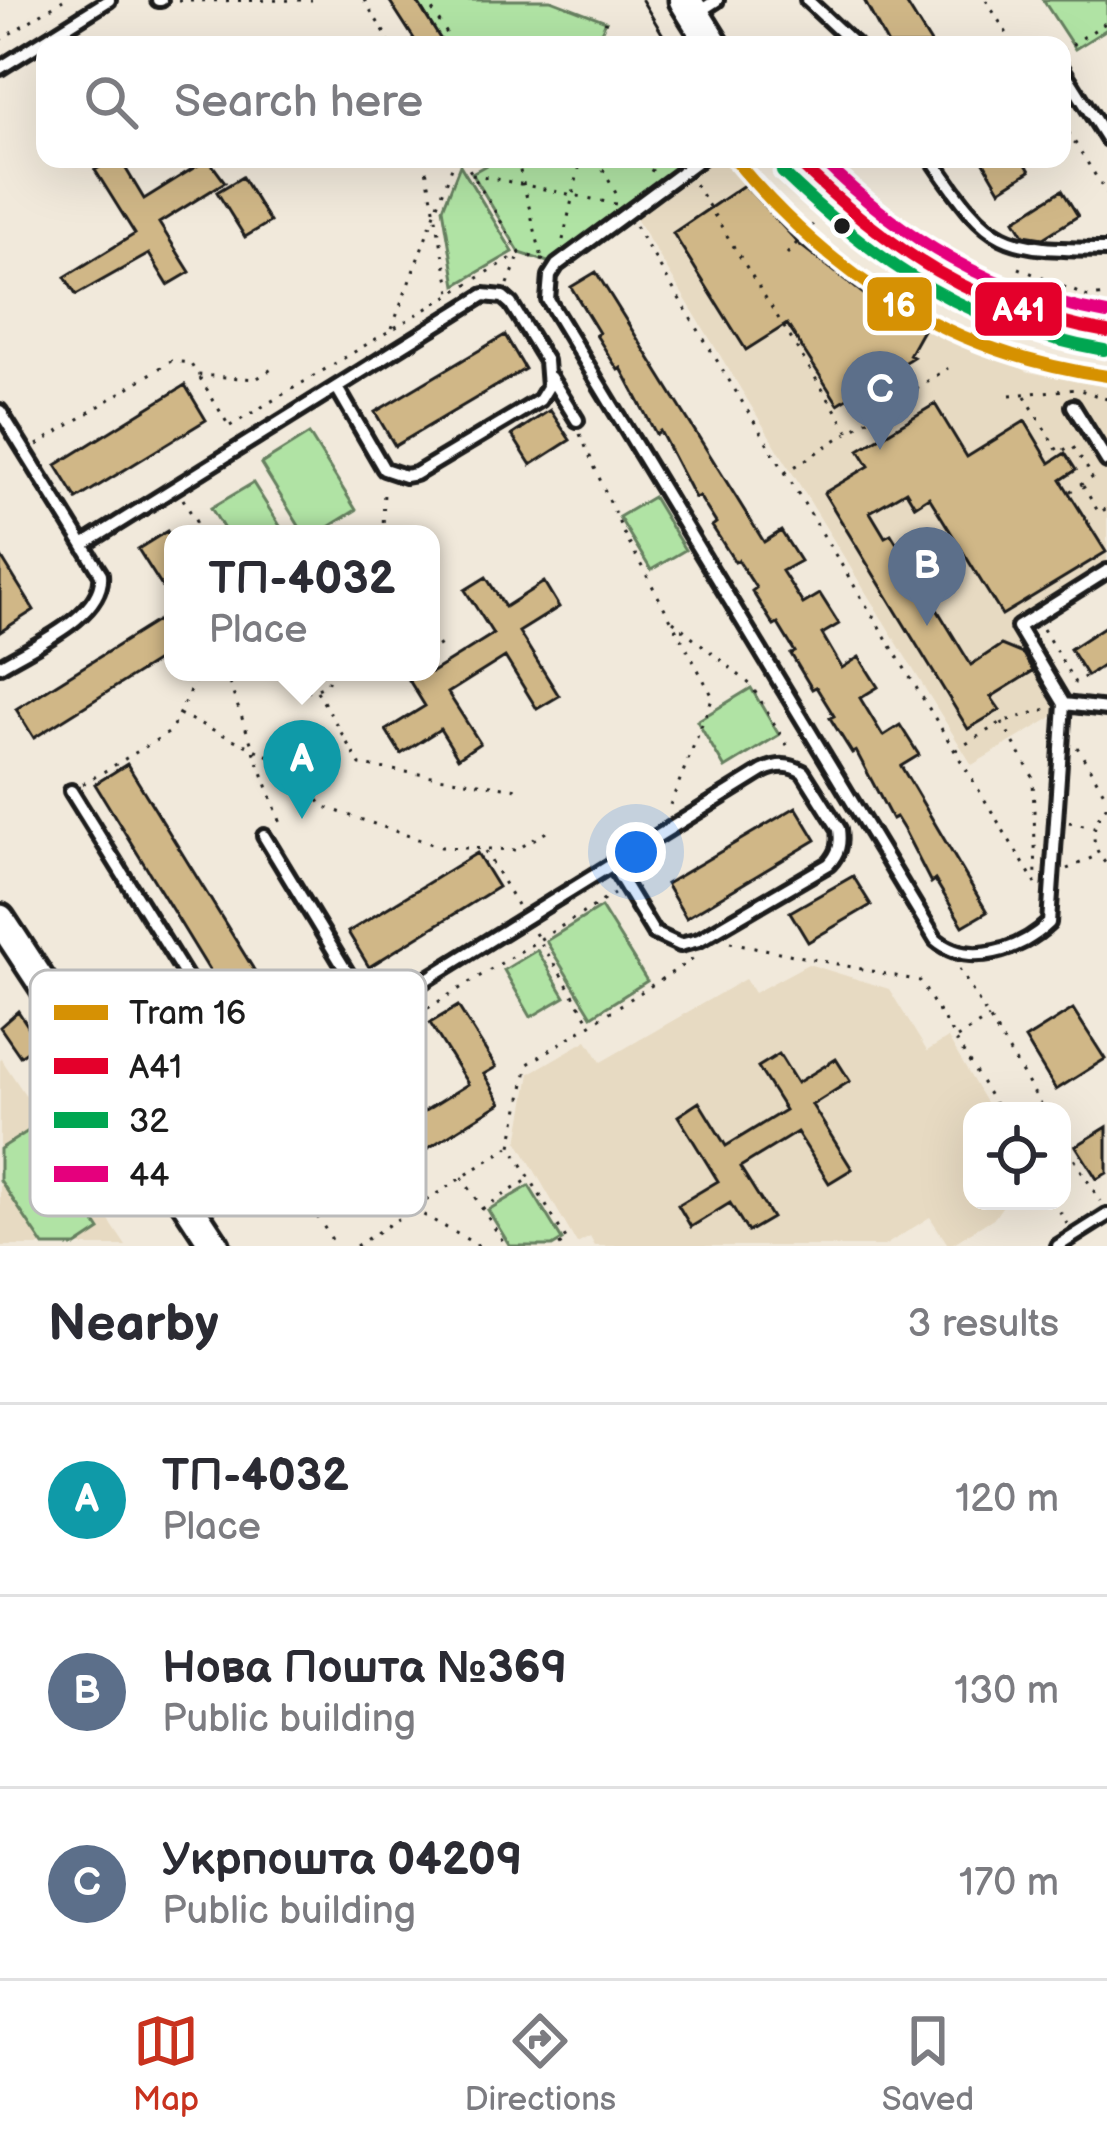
<!DOCTYPE html>
<html lang="en">
<head>
<meta charset="utf-8">
<style>
	body { margin:0; font-family:"Balsamiq Sans",sans-serif; background:#f2f2f3; color:#2b2b33 }
	.controls { position:absolute; right:36px; bottom:36px; display:grid; overflow:hidden; border-radius:24px; box-shadow:0 12px 48px #0002 }
	.controls button { width:108px; height:108px; display:grid; place-items:center; padding:0; border:0; border-bottom:3px solid #e1e1e2; background:#fff; color:#2b2b33; font:60px sans-serif }
	.you { position:absolute; left:636px; top:852px; width:42px; height:42px; margin:-30px; border:9px solid #fff; border-radius:50%; background:#1a73e8; box-shadow:0 0 0 18px #1a73e833 }
	.badge { display:grid; place-items:center; width:78px; height:78px; border-radius:50%; background:#c8321e; color:#fff; font-size:39px; font-weight:700 }
	.pin { position:absolute; translate:-50% -99px; filter:drop-shadow(0 3px 6px #0008) }
	.pin::after { content:''; position:absolute; top:63px; width:42px; height:36px; background:inherit; clip-path:polygon(0 0,100% 0,50% 100%) }
	.popup { position:absolute; left:164px; top:525px; width:276px; height:156px; box-sizing:border-box; display:grid; place-content:center; border-radius:24px; background:#fff; filter:drop-shadow(0 3px 9px #0005); font-size:39px; white-space:nowrap; color:#7c7c81 }
	.popup b { font-size:45px; color:#2b2b33 }
	.popup::after { content:''; position:absolute; left:50%; top:100%; margin-left:-24px; border:24px solid transparent; border-top-color:#fff }
	.list { margin:0; padding:0; list-style:none }
	h2 { display:flex; justify-content:space-between; align-items:center; height:156px; margin:0; padding:0 48px; font-size:51px }
	h2 small { font-size:39px; font-weight:400; color:#7c7c81 }
	.list li { display:grid; grid-template-columns:78px 1fr auto; gap:36px; align-items:center; box-sizing:border-box; height:192px; padding:0 48px; border-top:3px solid #e1e1e2 }
	.list b { display:block; font-size:45px; white-space:nowrap }
	.list p { margin:0; font-size:39px; white-space:nowrap; color:#7c7c81 }
	.list em { font-size:39px; font-style:normal; color:#7c7c81 }
	.icon { flex:none; width:66px; height:66px; fill:none; stroke:currentColor; stroke-width:2; stroke-linecap:round; stroke-linejoin:round }
	.map { position:relative; flex:none; width:1107px; height:1246px; overflow:hidden }
	.search { position:absolute; background:#fff; box-shadow:0 12px 48px #0002; left:36px; right:36px; top:36px; height:132px; display:flex; align-items:center; gap:30px; box-sizing:border-box; padding:0 42px; border-radius:24px; color:#7c7c81; font-size:45px }
	.sheet { height:732px; background:#fff }
	nav { display:flex; justify-content:space-around; align-items:center; box-sizing:border-box; height:168px; border-top:3px solid #e1e1e2; background:#fff; font-size:33px; color:#7c7c81 }
	nav a { display:grid; justify-items:center; gap:6px }
	nav .on { color:#c8321e }
	.map>svg:first-child { display:block }
</style>
</head>
<body>
<div class="map">
<svg width="1107" height="1246" viewBox="0 0 1107 1246">
	<rect width="100%" height="100%" fill="#f1e9db"/>
	<filter id="ink" filterUnits="userSpaceOnUse"><feTurbulence type="fractalNoise" baseFrequency=".00833" numOctaves="2"/><feDisplacementMap in="SourceGraphic" scale="24" xChannelSelector="R" yChannelSelector="G"/><feConvolveMatrix kernelMatrix="1 2 1 2 8 2 1 2 1" color-interpolation-filters="sRGB"/></filter>
	<g filter="url(#ink)">
		<path fill="#e7dac2" d="M 715,159 L 729,159 L 779,218 L 810,245 L 861,287 L 919,323 L 1029,372 L 1107,387 L 1107,577 L 1028,628 L 1066,694 L 1051,718 L 972,765 L 635,217 Z
			M 808,964 L 889,989 L 927,1051 L 948,1038 L 991,1111 L 972,1111 L 972,1201 L 1006,1201 L 995,1217 L 949,1246 L 930,1217 L 884,1246 L 595,1246 L 590,1237 L 577,1244 L 518,1142 L 530,1073 L 587,1040 L 601,1062 L 745,979 L 754,993 Z
			M 0,1057 L 126,1246 L 0,1246 Z"/>
		<path fill="#b0e3a4" stroke="#668060" stroke-width="3" d="M 416,0 L 551,0 L 606,21 L 595,45 L 444,45 Z
			M 1043,0 L 1107,0 L 1107,29 L 1075,49 Z
			M 497,159 L 693,159 L 557,265 L 520,253 L 472,173 Z
			M 460,165 L 513,252 L 456,285 L 443,208 Z
			M 309,434 L 356,510 L 317,534 L 304,534 L 261,464 Z
			M 253,483 L 280,526 L 266,534 L 227,534 L 211,508 Z
			M 653,497 L 685,550 L 651,570 L 619,517 Z
			M 751,688 L 779,735 L 725,768 L 697,721 Z
			M 601,907 L 647,981 L 592,1016 L 546,941 Z
			M 537,950 L 565,997 L 531,1017 L 504,970 Z
			M 33,1128 L 100,1230 L 76,1246 L 44,1246 L 0,1180 L 0,1149 Z
			M 529,1186 L 562,1240 L 552,1246 L 510,1246 L 488,1210 Z"/>
		<path fill="#d0b787" stroke="#1c1c1c" stroke-width="3" d="M 389,0 L 416,0 L 444,45 L 418,45 Z
			M 864,0 L 904,0 L 932,45 L 888,45 Z
			M 114,159 L 120,159 L 144,199 L 208,159 L 225,182 L 159,223 L 190,272 L 168,285 L 149,254 L 76,295 L 65,277 L 135,234 L 95,170 Z
			M 982,159 L 1023,159 L 1030,171 L 1000,190 Z
			M 242,177 L 270,222 L 245,237 L 217,192 Z
			M 744,185 L 800,245 L 874,302 L 923,330 L 909,355 L 913,357 L 838,404 L 787,324 L 746,350 L 673,233 Z
			M 1062,190 L 1078,216 L 1043,238 L 1024,235 L 1015,220 Z
			M 596,272 L 764,542 L 781,531 L 800,561 L 782,571 L 803,604 L 820,594 L 839,624 L 822,634 L 842,668 L 859,657 L 878,687 L 860,698 L 883,736 L 900,725 L 919,755 L 901,766 L 987,912 L 963,926 L 935,880 L 931,883 L 904,830 L 896,817 L 892,819 L 856,751 L 852,753 L 830,718 L 834,716 L 816,687 L 812,689 L 791,654 L 795,652 L 778,624 L 774,626 L 752,591 L 756,588 L 738,560 L 735,562 L 712,526 L 716,523 L 699,496 L 695,498 L 660,431 L 656,434 L 621,368 L 618,370 L 596,335 L 599,333 L 571,287 Z
			M 505,335 L 525,369 L 395,446 L 375,412 Z
			M 185,385 L 206,420 L 77,499 L 56,465 Z
			M 935,404 L 967,457 L 1025,421 L 1050,463 L 1065,453 L 1076,470 L 1061,480 L 1106,552 L 1002,615 L 929,497 L 915,506 L 906,491 L 870,512 L 885,537 L 891,534 L 971,665 L 1001,645 L 1023,654 L 1033,671 L 991,697 L 1000,710 L 968,729 L 824,493 L 869,466 L 859,450 Z
			M 550,410 L 570,440 L 531,465 L 512,435 Z
			M 167,531 L 173,541 L 173,604 L 138,549 Z
			M 0,555 L 34,610 L 0,632 Z
			M 486,577 L 505,607 L 544,582 L 559,607 L 519,632 L 559,696 L 537,709 L 505,657 L 448,693 L 480,743 L 458,758 L 440,729 L 401,754 L 386,730 L 425,706 L 404,672 L 432,672 L 493,634 L 465,590 Z
			M 173,611 L 173,651 L 34,738 L 16,709 Z
			M 1107,625 L 1107,663 L 1087,676 L 1070,649 Z
			M 127,764 L 325,1085 L 292,1105 L 95,784 Z
			M 796,807 L 816,840 L 686,918 L 666,884 Z
			M 477,853 L 498,887 L 369,967 L 348,932 Z
			M 853,876 L 871,905 L 808,942 L 790,912 Z
			M 458,1006 L 496,1067 L 484,1074 L 501,1103 L 325,1212 L 308,1184 L 468,1084 L 430,1023 Z
			M 1073,1009 L 1105,1059 L 1056,1090 L 1025,1039 Z
			M 18,1011 L 39,1043 L 20,1056 L 0,1027 Z
			M 779,1054 L 797,1083 L 836,1059 L 850,1081 L 812,1105 L 852,1169 L 829,1183 L 797,1132 L 740,1167 L 772,1218 L 748,1232 L 730,1203 L 691,1227 L 678,1205 L 718,1181 L 678,1116 L 699,1102 L 726,1146 L 785,1110 L 758,1067 Z
			M 1107,1127 L 1107,1173 L 1097,1179 L 1076,1146 Z"/>
		<g fill="none" stroke-linecap="round" stroke-linejoin="round">
			<g stroke="#1c1c1c" stroke-width="20">
				<path id="service" d="M 158,0 L 161,0
					M 807,0 L 855,45
					M 697,13 L 717,0
					M 0,68 L 109,0
					M 1062,68 L 1107,139
					M 700,159 L 557,265 L 550,276 L 548,300 L 936,940 C 969,968 1021,950 1049,923 L 1064,704 L 1018,627 L 1107,571
					M 932,159 C 992,248 1001,249 1107,250
					M 550,377 L 577,420
					M 1073,406 L 1107,461
					M 0,411 L 101,574 C 105,616 32,646 0,666
					M 83,545 L 484,295 L 503,297 L 511,304 L 546,361 L 548,387 L 540,400 L 416,474 L 405,476 L 384,469 L 337,388
					M 1064,704 L 1107,709
					M 71,791 L 289,1142
					M 372,1013 L 763,771 C 778,764 789,764 803,772 L 839,829 C 841,844 839,853 829,864 L 699,940 L 680,945 L 654,933 L 612,864
					M 190,1203 L 407,1071 L 264,836
					M 1058,1246 L 1107,1215"/>
			</g>
			<g stroke="#1c1c1c" stroke-width="36">
				<path id="tertiary" d="M 0,919 L 215,1246"/>
			</g>
			<g stroke="#1c1c1c" stroke-width="39">
				<path id="secondary" d="M 685,0 L 713,45
					M 795,159 C 878,245 985,319 1107,332"/>
			</g>
			<path stroke="#1c1c1c" stroke-width="3" stroke-dasharray="3 9" stroke-linecap="butt" d="M 364,0 L 392,45
				M 426,0 L 454,45
				M 986,0 L 1014,45
				M 178,1 L 312,0
				M 0,40 L 63,0
				M 533,45 L 544,40 L 593,45
				M 595,45 L 606,21
				M 1062,51 L 1107,22
				M 1062,122 L 1107,194
				M 424,159 L 451,292
				M 463,159 L 520,253 L 545,261
				M 517,159 L 542,258
				M 597,159 L 618,197
				M 629,159 L 657,173
				M 472,174 L 616,204
				M 695,184 L 849,432 L 948,368
				M 635,226 L 1036,884
				M 563,240 L 581,159
				M 787,254 L 818,219
				M 1019,268 L 1088,297 L 1107,295
				M 508,284 L 520,254
				M 392,328 L 455,159
				M 200,378 L 229,426
				M 1010,395 L 1077,389 L 1107,399
				M 1025,396 L 1059,453 L 1072,445 L 1093,477 L 1069,492
				M 230,426 L 520,253
				M 580,434 L 623,532 L 713,697 L 668,810
				M 37,445 L 171,361 L 190,363 L 198,375 L 256,379 L 275,367
				M 785,473 L 847,433
				M 1083,486 L 1099,513 L 1107,508
				M 183,499 L 203,534
				M 383,534 L 384,488
				M 673,621 L 751,685 L 790,750
				M 1043,629 L 1075,683 L 1107,663
				M 431,634 L 442,651
				M 225,672 L 280,821 L 274,827
				M 294,672 L 299,686 L 310,692 L 327,685 L 331,672
				M 317,691 L 360,765 L 524,790
				M 179,714 L 299,770 L 322,806 L 441,847 L 516,850 L 548,831
				M 1002,722 L 1033,777 L 1036,877
				M 1077,747 L 1107,797
				M 956,750 L 1002,722 L 1050,708
				M 83,784 L 170,732 L 199,672
				M 1107,806 C 1089,825 1090,846 1107,865
				M 1069,822 L 1094,827
				M 485,851 L 517,905
				M 1067,869 L 1096,856
				M 535,933 L 590,1022
				M 730,942 L 920,981 L 999,1111
				M 959,969 L 1045,1111
				M 397,1027 L 614,894
				M 957,1038 L 989,1018
				M 1062,1139 L 1100,1201
				M 285,1166 L 336,1246
				M 462,1177 L 506,1246
				M 1054,1201 L 1067,1224
				M 413,1209 L 479,1246
				M 482,1209 L 529,1179
				M 356,1246 L 509,1147
				M 559,1246 L 567,1241 L 511,1146 L 528,1064 L 693,959"/>
			<use href="#service" stroke="#fff" stroke-width="10"/>
			<use href="#tertiary" stroke="#fff" stroke-width="27"/>
			<use href="#secondary" stroke="#fff" stroke-width="30"/>
			<path stroke="#1c1c1c" stroke-width="3" d="M 642,0 L 669,45"/>
			<g stroke="#fff" stroke-width="21">
				<path id="bus-1" d="M 795,159 C 888,250 977,310 1107,332"/>
			</g>
			<g stroke="#fff" stroke-width="21">
				<path id="bus-2" d="M 782,172 C 878,265 971,327 1104,350"/>
			</g>
			<g stroke="#fff" stroke-width="21">
				<path id="bus-3" d="M 821,159 C 902,239 994,295 1107,314"/>
			</g>
			<use href="#bus-1" stroke="#e4002b" stroke-width="12"/>
			<use href="#bus-2" stroke="#00a651" stroke-width="12"/>
			<use href="#bus-3" stroke="#e5007d" stroke-width="12"/>
			<g stroke="#fff" stroke-width="21">
				<path id="tram-1" d="M 734,159 C 834,279 951,354 1107,376"/>
			</g>
			<use href="#tram-1" stroke="#d69104" stroke-width="12"/>
		</g>
	</g>
	<circle fill="#1c1c1c" stroke="#fff" stroke-width="4.5" cx="842" cy="226" r="10"/>
	<rect x="30" y="970" width="396" height="246" rx="18" fill="#fff" stroke="#bbb" stroke-width="3"/>
	<rect x="54" y="1005" width="54" height="15" fill="#d69104"/>
	<rect x="54" y="1058" width="54" height="16" fill="#e4002b"/>
	<rect x="54" y="1112" width="54" height="16" fill="#00a651"/>
	<rect x="54" y="1166" width="54" height="16" fill="#e5007d"/>
	<g font-size="33" fill="#1c1c1c">
		<text x="129" y="1024">Tram 16</text>
		<text x="129" y="1078">A41</text>
		<text x="129" y="1132">32</text>
		<text x="129" y="1186">44</text>
	</g>
	<g stroke="#fff" stroke-width="4.5">
		<rect x="865" y="275" width="69" height="58" rx="12" fill="#d69104"/>
		<rect x="973" y="280" width="91" height="58" rx="12" fill="#e4002b"/>
	</g>
	<g font-size="33" text-anchor="middle" font-weight="bold" fill="#fff">
		<text x="899" y="316">16</text>
		<text x="1019" y="321">A41</text>
	</g>
</svg>
<div class="controls">
<button><svg class="icon" aria-label="locate" viewBox="0 0 24 24"><circle cx="12" cy="12" r="6"/><path d="M12 2v4M12 18v4M2 12h4M18 12h4"/></svg></button>
</div>
<div class="you"></div>
<div class="pin badge" style="left:302px;top:819px;background:#0f9aa8">A</div>
<div class="popup"><b>ТП-4032</b>Place</div>
<div class="pin badge" style="left:927px;top:626px;background:#5c6f8a">B</div>
<div class="pin badge" style="left:880px;top:450px;background:#5c6f8a">C</div>
<div class="search"><svg class="icon" aria-label="search" viewBox="0 0 24 24"><circle cx="10" cy="10" r="6"/><path d="M15 15l6 6"/></svg>Search here</div>
</div>
<section class="sheet">
<h2>Nearby<small>3 results</small></h2>
<ul class="list">
<li><span class="badge" style="background:#0f9aa8">A</span><div><b>ТП-4032</b><p>Place</p></div><em>120 m</em></li>
<li><span class="badge" style="background:#5c6f8a">B</span><div><b>Нова Пошта №369</b><p>Public building</p></div><em>130 m</em></li>
<li><span class="badge" style="background:#5c6f8a">C</span><div><b>Укрпошта 04209</b><p>Public building</p></div><em>170 m</em></li>
</ul>
</section>
<nav>
<a class="on"><svg class="icon" aria-label="map" viewBox="0 0 24 24"><path d="M3 6l6-2 6 2 6-2v14l-6 2-6-2-6 2zM9 4v14M15 6v14"/></svg>Map</a>
<a><svg class="icon" aria-label="directions" viewBox="0 0 24 24"><path d="M12 3l9 9-9 9-9-9zM9 14v-3h6M13 9l2 2-2 2"/></svg>Directions</a>
<a><svg class="icon" aria-label="saved" viewBox="0 0 24 24"><path d="M7 4h10v16l-5-4-5 4z"/></svg>Saved</a>
</nav>
</body>
</html>
